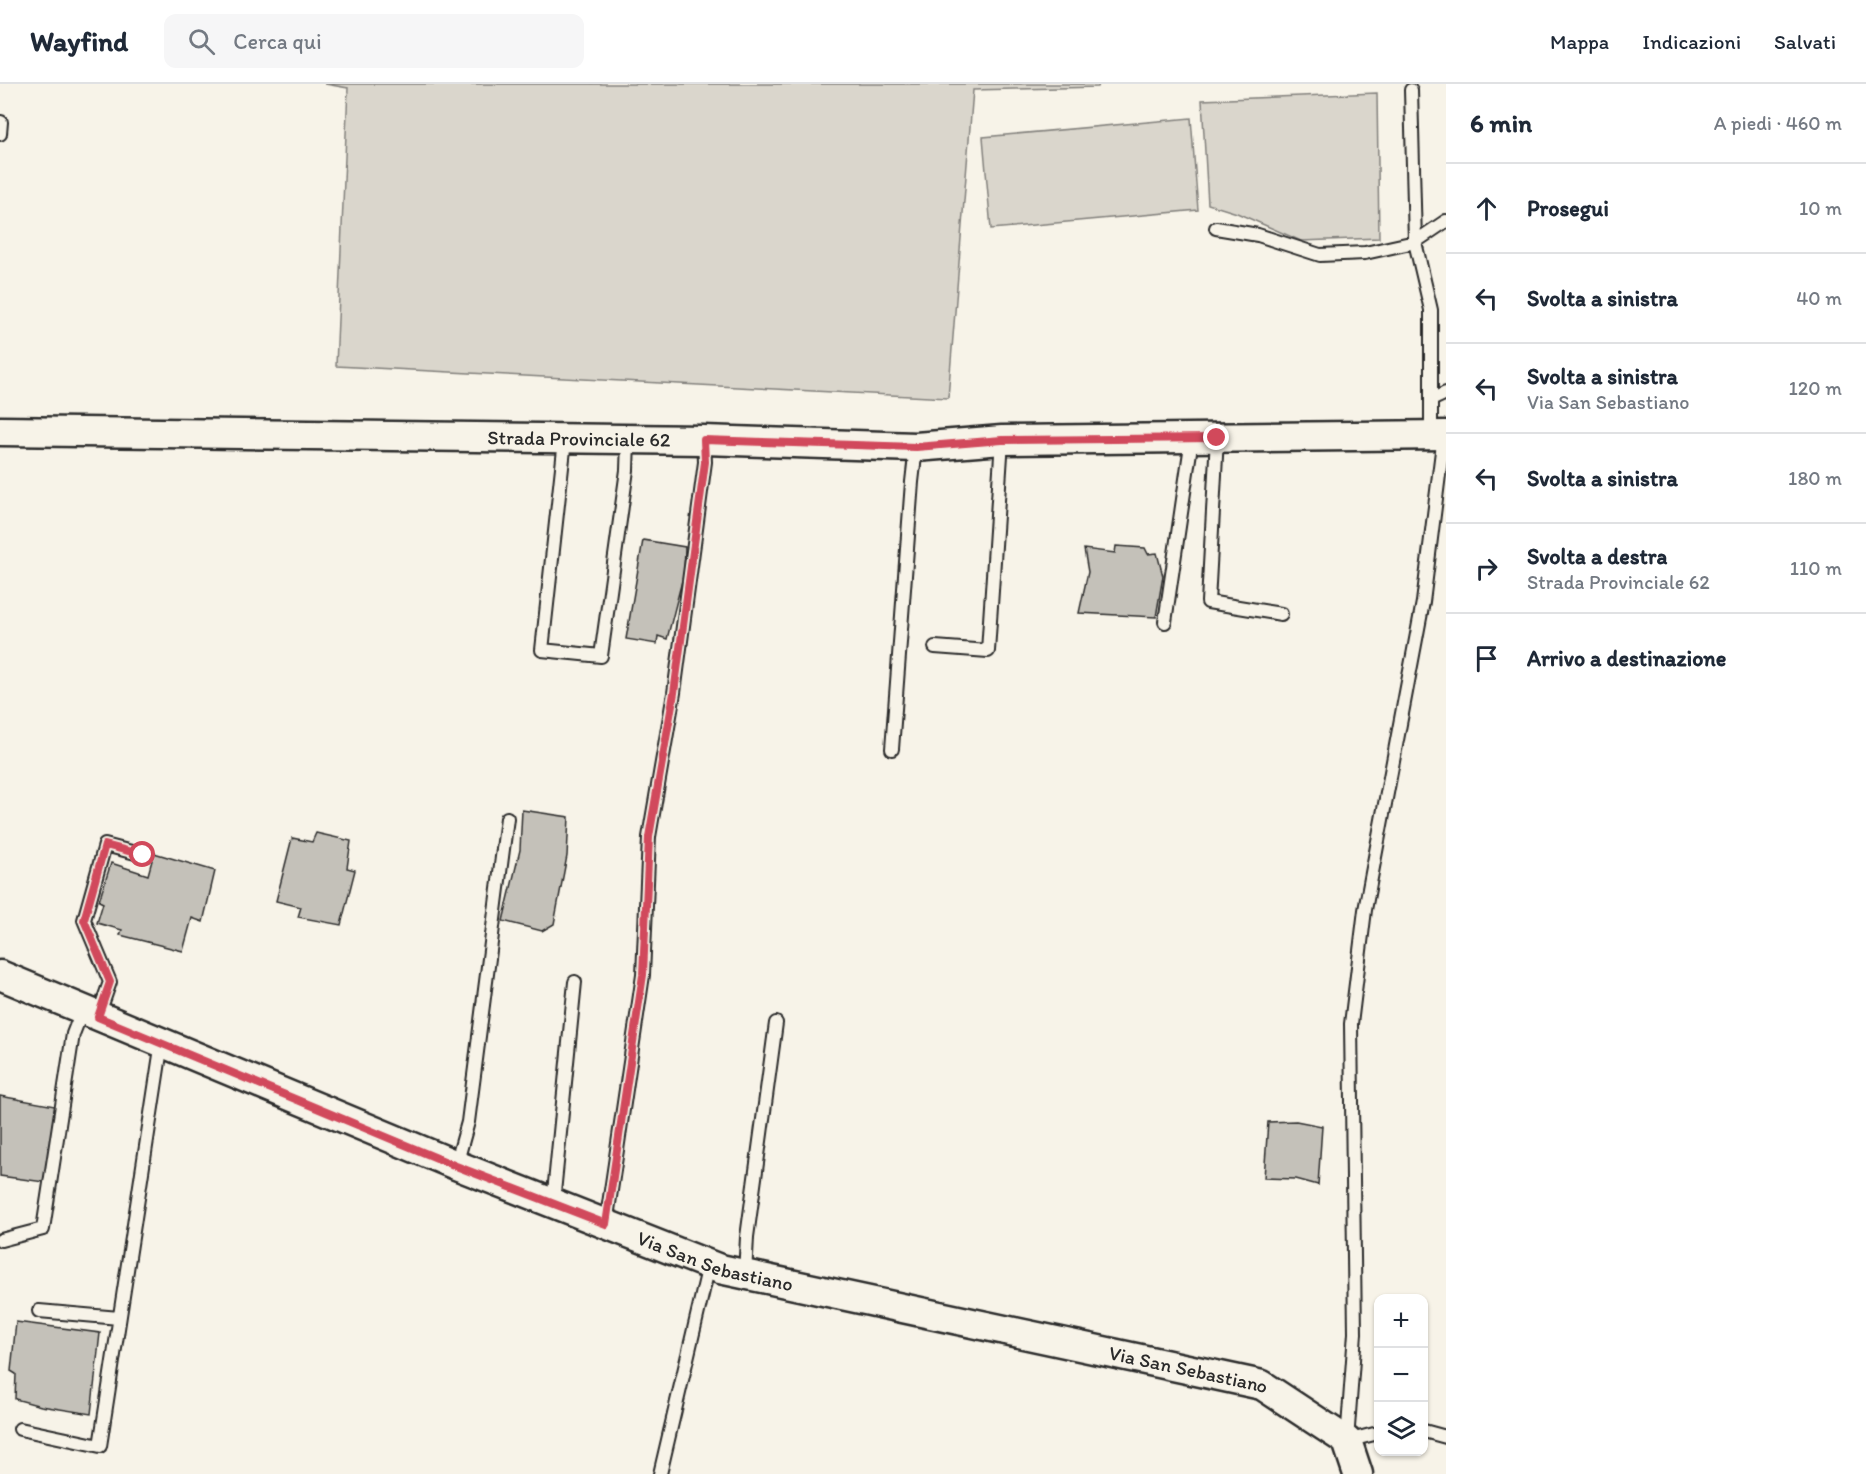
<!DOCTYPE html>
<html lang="it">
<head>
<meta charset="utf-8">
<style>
	body { margin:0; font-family:Itim,sans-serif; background:#f6f6f7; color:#1f2937 }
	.controls { position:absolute; right:18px; bottom:18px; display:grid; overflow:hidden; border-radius:12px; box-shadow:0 2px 4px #0004 }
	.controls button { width:54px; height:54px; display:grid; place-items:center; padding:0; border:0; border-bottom:2px solid #e0e1e3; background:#fff; color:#1f2937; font:30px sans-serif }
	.stop { position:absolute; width:18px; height:18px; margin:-14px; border:4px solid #d1495b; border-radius:50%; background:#fff }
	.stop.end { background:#d1495b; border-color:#fff; box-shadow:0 2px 6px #0008 }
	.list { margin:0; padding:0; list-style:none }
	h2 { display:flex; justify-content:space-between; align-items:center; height:78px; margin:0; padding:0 24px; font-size:26px }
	h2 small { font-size:20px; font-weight:400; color:#747a83 }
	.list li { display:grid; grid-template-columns:39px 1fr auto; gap:18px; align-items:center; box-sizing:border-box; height:90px; padding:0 24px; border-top:2px solid #e0e1e3 }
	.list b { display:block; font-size:22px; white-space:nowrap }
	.list p { margin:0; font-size:20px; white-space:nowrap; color:#747a83 }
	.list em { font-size:20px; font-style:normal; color:#747a83 }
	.icon { flex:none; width:33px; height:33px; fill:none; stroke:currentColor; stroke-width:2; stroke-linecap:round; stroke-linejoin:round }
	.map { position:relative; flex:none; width:1446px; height:1390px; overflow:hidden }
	header { display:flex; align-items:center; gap:36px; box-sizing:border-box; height:84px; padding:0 30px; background:#fff; border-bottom:2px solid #e0e1e3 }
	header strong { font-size:28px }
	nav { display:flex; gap:33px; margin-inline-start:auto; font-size:21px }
	.search { width:420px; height:54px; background:#f6f6f7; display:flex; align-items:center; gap:15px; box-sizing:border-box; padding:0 21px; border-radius:12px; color:#747a83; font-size:22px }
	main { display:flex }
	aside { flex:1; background:#fff }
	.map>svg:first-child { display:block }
</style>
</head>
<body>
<header>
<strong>Wayfind</strong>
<div class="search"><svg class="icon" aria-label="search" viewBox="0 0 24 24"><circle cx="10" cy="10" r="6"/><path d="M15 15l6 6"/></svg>Cerca qui</div>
<nav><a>Mappa</a><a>Indicazioni</a><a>Salvati</a></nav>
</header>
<main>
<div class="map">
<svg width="1446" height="1390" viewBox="0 0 1446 1390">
	<rect width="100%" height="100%" fill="#f7f3e8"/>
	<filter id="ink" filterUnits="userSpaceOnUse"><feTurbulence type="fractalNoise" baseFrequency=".0167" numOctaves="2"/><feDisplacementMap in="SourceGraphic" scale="12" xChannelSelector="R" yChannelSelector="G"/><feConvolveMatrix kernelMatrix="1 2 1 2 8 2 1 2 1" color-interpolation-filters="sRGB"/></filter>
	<g filter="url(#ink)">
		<path fill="#dad6cc" stroke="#82807c" stroke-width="1.5" d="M 325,0 L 1099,0 L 1098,3 L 973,6 L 948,314 L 336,282 L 348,4 Z
			M 1377,9 L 1379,154 L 1301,157 L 1237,129 L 1208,120 L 1202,16 Z
			M 1191,34 L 1198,126 L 991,145 L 983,53 Z"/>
		<path fill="#c4c1b9" stroke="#2b2b2b" stroke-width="1.5" d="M 643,456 L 685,463 L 684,489 L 667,555 L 658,552 L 657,560 L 626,555 Z
			M 1116,462 L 1145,464 L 1148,470 L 1157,469 L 1163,492 L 1156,533 L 1079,529 L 1088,488 L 1084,465 L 1115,469 Z
			M 522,726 L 569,733 L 567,772 L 554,840 L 542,847 L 503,837 L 520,766 Z
			M 316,749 L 351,757 L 347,784 L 355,786 L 341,841 L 298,833 L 301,823 L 276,817 L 292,754 L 312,758 Z
			M 154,769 L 215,787 L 203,838 L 192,834 L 183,867 L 120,851 L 122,846 L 97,839 L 103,819 L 99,817 L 111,779 L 148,791 Z
			M 0,1012 L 55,1022 L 44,1098 L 0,1092 Z
			M 1296,1037 L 1322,1042 L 1318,1101 L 1296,1095 L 1264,1094 L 1268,1038 Z
			M 16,1238 L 100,1249 L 91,1330 L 41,1322 L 15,1315 L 16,1290 L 11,1287 Z"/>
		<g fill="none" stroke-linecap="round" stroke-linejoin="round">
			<g stroke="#2b2b2b" stroke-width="16">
				<path id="service" d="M 1411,6 L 1415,158 L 1431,226 L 1431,351
					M 0,50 L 1,38
					M 1216,144 L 1258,151 L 1320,171 L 1365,169 L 1415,158 L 1446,137
					M 1431,316 L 1446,309
					M 1217,354 L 1208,518 L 1281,530
					M 565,356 L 542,566 L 601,572 L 627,386 L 628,356
					M 1165,538 L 1192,354
					M 935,563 L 988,567 L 1002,356
					M 892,665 L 912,398 L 916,363
					M 98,932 L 110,898 L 84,836 L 105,761 L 143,771
					M 456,1081 L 468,1038 L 507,734
					M 553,1119 L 575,898
					M 606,1140 L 643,891 L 649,753 L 674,609 L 705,378 L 704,356
					M 1,1156 L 43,1145 L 73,950 L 82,927
					M 745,1191 L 747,1153 L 776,939
					M 39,1227 L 119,1234
					M 20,1345 L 100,1362 L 162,958
					M 1424,1347 L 1446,1353
					M 1378,1349 L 1347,1357 L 1355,1249 L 1351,940 L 1365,826 L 1423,518 L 1444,351
					M 660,1390 L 709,1181"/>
			</g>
			<g stroke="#2b2b2b" stroke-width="33">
				<g id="tertiary">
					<path id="s1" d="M 0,347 L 704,356 L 916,363 L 1002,356 L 1446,351"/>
					<path id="s2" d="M 0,891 L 456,1081 L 720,1185 L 1262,1301 L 1347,1357 L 1358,1390"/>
				</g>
			</g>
			<use href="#service" stroke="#f7f3e8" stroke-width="12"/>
			<use href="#tertiary" stroke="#f7f3e8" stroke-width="28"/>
		</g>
	</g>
	<g fill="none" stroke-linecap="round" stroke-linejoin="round" filter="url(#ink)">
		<path stroke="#d1495b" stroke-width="8" d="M 143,771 L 105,761 L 84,836 L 110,898 L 98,933 L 456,1082 L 606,1140 L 643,891 L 649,753 L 674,609 L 705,378 L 704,356 L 916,363 L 1002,356 L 1217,354"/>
	</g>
	<g text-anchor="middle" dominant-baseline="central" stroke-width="4.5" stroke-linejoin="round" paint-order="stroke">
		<g font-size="20" fill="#2b2b2b" stroke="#f7f3e8">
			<text stroke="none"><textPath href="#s1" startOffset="579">Strada Provinciale 62</textPath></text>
			<text stroke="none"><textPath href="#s2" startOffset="771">Via San Sebastiano</textPath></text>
			<text stroke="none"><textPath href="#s2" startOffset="1257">Via San Sebastiano</textPath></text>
		</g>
	</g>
</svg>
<div class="controls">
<button>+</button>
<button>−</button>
<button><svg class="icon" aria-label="layers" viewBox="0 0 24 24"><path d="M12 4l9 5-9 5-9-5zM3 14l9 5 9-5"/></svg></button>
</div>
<div class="stop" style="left:143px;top:771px"></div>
<div class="stop end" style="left:1217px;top:354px"></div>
</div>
<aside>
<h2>6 min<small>A piedi · 460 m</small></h2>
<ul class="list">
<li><svg class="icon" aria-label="ahead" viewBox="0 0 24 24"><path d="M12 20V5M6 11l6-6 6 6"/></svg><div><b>Prosegui</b></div><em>10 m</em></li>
<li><svg class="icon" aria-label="left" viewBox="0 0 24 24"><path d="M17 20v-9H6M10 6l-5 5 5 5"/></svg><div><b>Svolta a sinistra</b></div><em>40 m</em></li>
<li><svg class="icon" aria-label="left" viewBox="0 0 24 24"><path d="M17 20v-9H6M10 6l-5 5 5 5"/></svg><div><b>Svolta a sinistra</b><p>Via San Sebastiano</p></div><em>120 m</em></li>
<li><svg class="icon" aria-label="left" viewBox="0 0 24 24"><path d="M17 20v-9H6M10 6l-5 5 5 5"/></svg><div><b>Svolta a sinistra</b></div><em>180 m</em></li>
<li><svg class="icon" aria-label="right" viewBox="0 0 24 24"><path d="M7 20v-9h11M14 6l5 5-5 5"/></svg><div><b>Svolta a destra</b><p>Strada Provinciale 62</p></div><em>110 m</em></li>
<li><svg class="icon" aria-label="arrive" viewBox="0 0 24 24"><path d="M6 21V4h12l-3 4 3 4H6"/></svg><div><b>Arrivo a destinazione</b></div></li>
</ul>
</aside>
</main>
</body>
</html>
